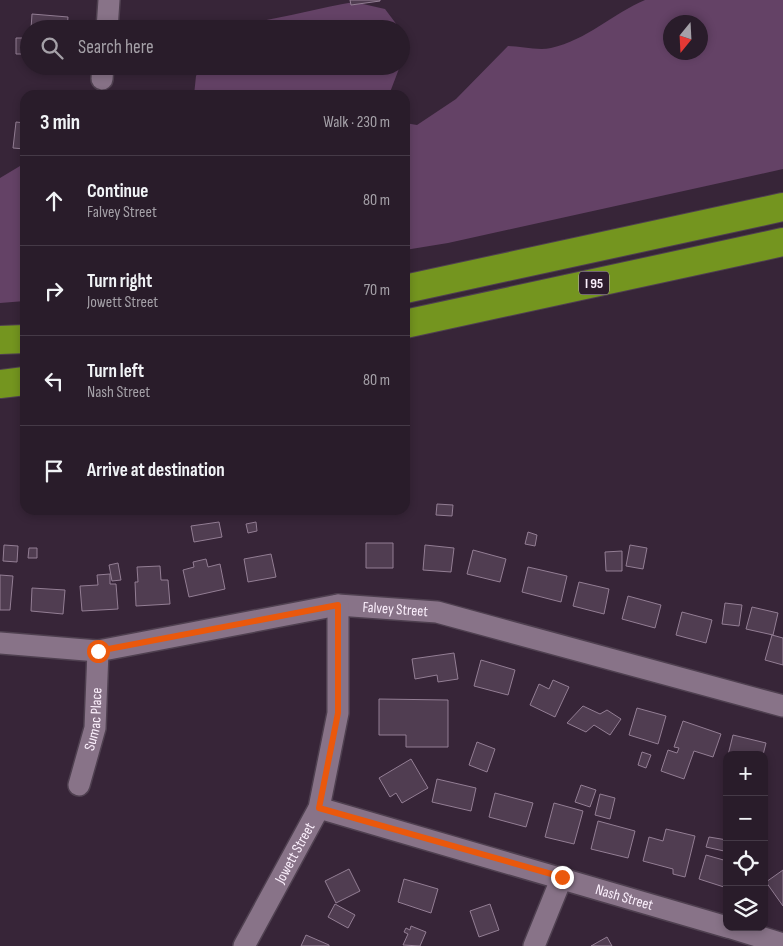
<!DOCTYPE html>
<html lang="en">
<head>
<meta charset="utf-8">
<style>
	body { margin:0; font-family:"Sofia Sans Condensed",sans-serif; background:#352936; color:#f1f3f6 }
	.controls { position:absolute; right:15px; bottom:15px; display:grid; overflow:hidden; border-radius:10px; box-shadow:0 2px 8px #0003 }
	.controls button { width:45px; height:45px; display:grid; place-items:center; padding:0; border:0; border-bottom:1px solid #453a47; background:#291c2a; color:#f1f3f6; font:25px sans-serif }
	.compass { position:absolute; left:663px; top:15px; width:45px; height:45px; border-radius:50%; background:#291c2a; box-shadow:0 2px 8px #0003; rotate:198deg }
	.stop { position:absolute; width:15px; height:15px; margin:-11px; border:4px solid #ea580c; border-radius:50%; background:#fff }
	.stop.end { background:#ea580c; border-color:#fff; box-shadow:0 1px 5px #0008 }
	.list { margin:0; padding:0; list-style:none }
	h2 { display:flex; justify-content:space-between; align-items:center; height:65px; margin:0; padding:0 20px; font-size:21px }
	h2 small { font-size:16px; font-weight:400; color:#a5a1a8 }
	.list li { display:grid; grid-template-columns:32px 1fr auto; gap:15px; align-items:center; box-sizing:border-box; height:90px; padding:0 20px; border-top:1px solid #453a47 }
	.list b { display:block; font-size:19px; white-space:nowrap }
	.list p { margin:0; font-size:16px; white-space:nowrap; color:#a5a1a8 }
	.list em { font-size:16px; font-style:normal; color:#a5a1a8 }
	.icon { flex:none; width:28px; height:28px; fill:none; stroke:currentColor; stroke-width:2; stroke-linecap:round; stroke-linejoin:round }
	.map { position:relative; flex:none; width:783px; height:946px; overflow:hidden }
	.search { position:absolute; background:#291c2a; box-shadow:0 2px 8px #0003; left:20px; top:20px; width:390px; height:55px; display:flex; align-items:center; gap:12px; box-sizing:border-box; padding:0 18px; border-radius:28px; color:#a5a1a8; font-size:19px }
	.panel { position:absolute; background:#291c2a; box-shadow:0 2px 8px #0003; left:20px; top:90px; width:390px; height:425px; border-radius:15px }
	.map>svg:first-child { display:block }
</style>
</head>
<body>
<div class="map">
<svg width="783" height="946" viewBox="0 0 783 946">
	<rect width="100%" height="100%" fill="#372538"/>
	<path fill="#644266" fill-rule="evenodd" d="M 645,0 L 783,0 L 783,169 L 448,243 L 405,250 L 405,123 L 417,125 L 456,99 L 508,46 C 521,46 538,51 551,48 C 587,40 612,14 645,0 ZM 670,22 L 700,22 L 700,52 L 670,52 Z
		M 354,2 L 385,9 L 400,29 L 229,29 L 232,25 C 273,21 313,9 354,2 Z
		M 202,66 L 400,66 L 389,95 L 194,95 L 196,76 Z
		M 25,163 L 25,301 L 0,303 L 0,178 Z"/>
	<path fill="#503d51" stroke="#937e94" d="M 350,0 L 380,0 L 380,1 L 351,5 Z
		M 32,14 L 68,17 L 67,29 L 31,29 Z
		M 16,38 L 29,38 L 29,54 L 16,54 Z
		M 16,122 L 25,123 L 25,149 L 13,148 Z
		M 437,504 L 453,505 L 452,516 L 436,515 Z
		M 219,522 L 222,537 L 194,542 L 191,526 Z
		M 256,522 L 257,531 L 248,533 L 246,524 Z
		M 528,532 L 537,535 L 535,546 L 525,544 Z
		M 366,543 L 393,543 L 393,568 L 366,568 Z
		M 4,545 L 18,546 L 17,562 L 3,561 Z
		M 425,545 L 454,548 L 451,572 L 423,570 Z
		M 630,545 L 647,548 L 643,569 L 626,566 Z
		M 29,548 L 37,548 L 37,558 L 28,558 Z
		M 473,550 L 506,559 L 500,582 L 467,574 Z
		M 622,551 L 622,571 L 606,571 L 605,552 Z
		M 271,554 L 276,577 L 248,582 L 244,559 Z
		M 206,559 L 208,567 L 220,564 L 225,589 L 189,597 L 183,570 L 194,567 L 193,562 Z
		M 118,563 L 121,580 L 112,581 L 109,565 Z
		M 160,566 L 161,580 L 168,580 L 170,604 L 136,606 L 135,582 L 138,582 L 137,567 Z
		M 528,567 L 567,576 L 561,602 L 522,592 Z
		M 110,574 L 110,584 L 116,584 L 118,609 L 82,611 L 80,586 L 98,585 L 97,575 Z
		M 0,575 L 13,576 L 10,610 L 0,610 Z
		M 579,582 L 609,589 L 604,614 L 573,606 Z
		M 32,588 L 65,590 L 63,614 L 31,611 Z
		M 628,596 L 661,605 L 655,628 L 622,619 Z
		M 725,603 L 742,605 L 739,626 L 722,624 Z
		M 752,607 L 778,613 L 773,635 L 746,629 Z
		M 682,612 L 712,620 L 706,643 L 676,635 Z
		M 772,635 L 783,638 L 783,665 L 765,660 Z
		M 454,653 L 458,679 L 438,682 L 437,675 L 415,679 L 412,659 Z
		M 481,660 L 515,670 L 508,695 L 474,686 Z
		M 553,680 L 569,687 L 555,717 L 530,705 L 539,684 L 549,689 Z
		M 379,699 L 448,700 L 448,747 L 406,747 L 406,735 L 379,735 Z
		M 583,706 L 600,714 L 607,710 L 621,719 L 610,735 L 594,725 L 586,732 L 567,723 Z
		M 637,708 L 666,716 L 658,744 L 629,735 Z
		M 683,721 L 721,734 L 713,757 L 694,751 L 684,779 L 661,771 L 668,750 L 677,753 L 679,748 L 674,747 Z
		M 733,735 L 766,743 L 763,755 L 728,755 Z
		M 477,742 L 495,749 L 487,772 L 469,765 Z
		M 642,752 L 651,755 L 646,768 L 638,765 Z
		M 411,759 L 428,788 L 402,803 L 396,793 L 390,797 L 379,778 Z
		M 437,779 L 476,788 L 471,811 L 432,802 Z
		M 581,785 L 596,790 L 590,807 L 575,802 Z
		M 495,793 L 533,803 L 526,827 L 489,817 Z
		M 600,794 L 615,798 L 610,819 L 595,815 Z
		M 554,803 L 583,811 L 574,844 L 545,837 Z
		M 598,821 L 635,831 L 628,858 L 591,849 Z
		M 666,829 L 695,836 L 685,877 L 673,874 L 673,869 L 643,861 L 649,837 L 663,841 Z
		M 709,837 L 727,840 L 724,851 L 706,847 Z
		M 706,855 L 727,861 L 727,888 L 699,879 Z
		M 349,869 L 360,891 L 336,903 L 325,881 Z
		M 783,870 L 783,906 L 766,882 Z
		M 404,879 L 438,889 L 431,913 L 398,902 Z
		M 335,904 L 355,915 L 348,928 L 328,917 Z
		M 490,904 L 499,930 L 479,937 L 470,911 Z
		M 411,926 L 426,932 L 420,946 L 403,945 L 408,934 L 404,932 L 406,928 L 410,930 Z
		M 306,935 L 329,945 L 329,946 L 301,946 Z
		M 607,937 L 612,946 L 591,946 Z"/>
	<g fill="none" stroke-linecap="round" stroke-linejoin="round">
		<g stroke="#4f4050" stroke-width="24">
			<g id="street">
				<path d="M 107,29 L 109,0"/>
				<path d="M 102,79 L 103,66"/>
				<path id="s1" d="M 0,643 L 98,651 L 338,605 L 437,612 L 783,706"/>
				<path id="s2" d="M 79,785 L 95,728 L 98,651"/>
				<path id="s3" d="M 319,808 L 727,927"/>
				<path d="M 728,927 L 783,944"/>
				<path id="s4" d="M 244,946 L 319,808 L 338,713 L 338,605"/>
				<path d="M 534,946 L 562,877"/>
			</g>
		</g>
		<g stroke="#4f4050" stroke-width="30">
			<path id="highway" d="M 405,289 L 783,207
				M 405,324 L 783,242
				M 0,340 L 25,339
				M 0,384 L 25,381"/>
		</g>
		<use href="#street" stroke="#887388" stroke-width="21"/>
		<use href="#highway" stroke="#74951f" stroke-width="28"/>
	</g>
	<g fill="none" stroke-linecap="round" stroke-linejoin="round">
		<path stroke="#ea580c" stroke-width="6" d="M 98,651 L 338,605 L 338,713 L 319,808 L 562,877"/>
	</g>
	<g text-anchor="middle" dominant-baseline="central" stroke-width="4" stroke-linejoin="round" paint-order="stroke">
		<rect fill="#2d1c2d" stroke="#bdb0be" stroke-width="1" x="579" y="271.5" width="30" height="23" rx="4"/>
		<g font-size="14" font-weight="bold" fill="#fbeffc">
			<text x="594" y="283">I 95</text>
		</g>
		<g font-size="15" fill="#fbeffc" stroke="#2d1c2d">
			<text stroke="none"><textPath href="#s1" startOffset="400">Falvey Street</textPath></text>
			<text stroke="none"><textPath href="#s2" startOffset="68">Sumac Place</textPath></text>
			<text stroke="none"><textPath href="#s4" startOffset="106">Jowett Street</textPath></text>
			<text stroke="none"><textPath href="#s3" startOffset="318">Nash Street</textPath></text>
		</g>
	</g>
</svg>
<div class="controls">
<button>+</button>
<button>−</button>
<button><svg class="icon" aria-label="locate" viewBox="0 0 24 24"><circle cx="12" cy="12" r="6"/><path d="M12 2v4M12 18v4M2 12h4M18 12h4"/></svg></button>
<button><svg class="icon" aria-label="layers" viewBox="0 0 24 24"><path d="M12 4l9 5-9 5-9-5zM3 14l9 5 9-5"/></svg></button>
</div>
<svg class="compass" viewBox="-18 -18 36 36"><path d="M0-13l5 13h-10z" fill="#e53935"/><path d="M0 13l5-13h-10z" fill="#a5a1a8"/></svg>
<div class="stop" style="left:98px;top:651px"></div>
<div class="stop end" style="left:562px;top:877px"></div>
<div class="search"><svg class="icon" aria-label="search" viewBox="0 0 24 24"><circle cx="10" cy="10" r="6"/><path d="M15 15l6 6"/></svg>Search here</div>
<section class="panel">
<h2>3 min<small>Walk · 230 m</small></h2>
<ul class="list">
<li><svg class="icon" aria-label="ahead" viewBox="0 0 24 24"><path d="M12 20V5M6 11l6-6 6 6"/></svg><div><b>Continue</b><p>Falvey Street</p></div><em>80 m</em></li>
<li><svg class="icon" aria-label="right" viewBox="0 0 24 24"><path d="M7 20v-9h11M14 6l5 5-5 5"/></svg><div><b>Turn right</b><p>Jowett Street</p></div><em>70 m</em></li>
<li><svg class="icon" aria-label="left" viewBox="0 0 24 24"><path d="M17 20v-9H6M10 6l-5 5 5 5"/></svg><div><b>Turn left</b><p>Nash Street</p></div><em>80 m</em></li>
<li><svg class="icon" aria-label="arrive" viewBox="0 0 24 24"><path d="M6 21V4h12l-3 4 3 4H6"/></svg><div><b>Arrive at destination</b></div></li>
</ul>
</section>
</div>
</body>
</html>
